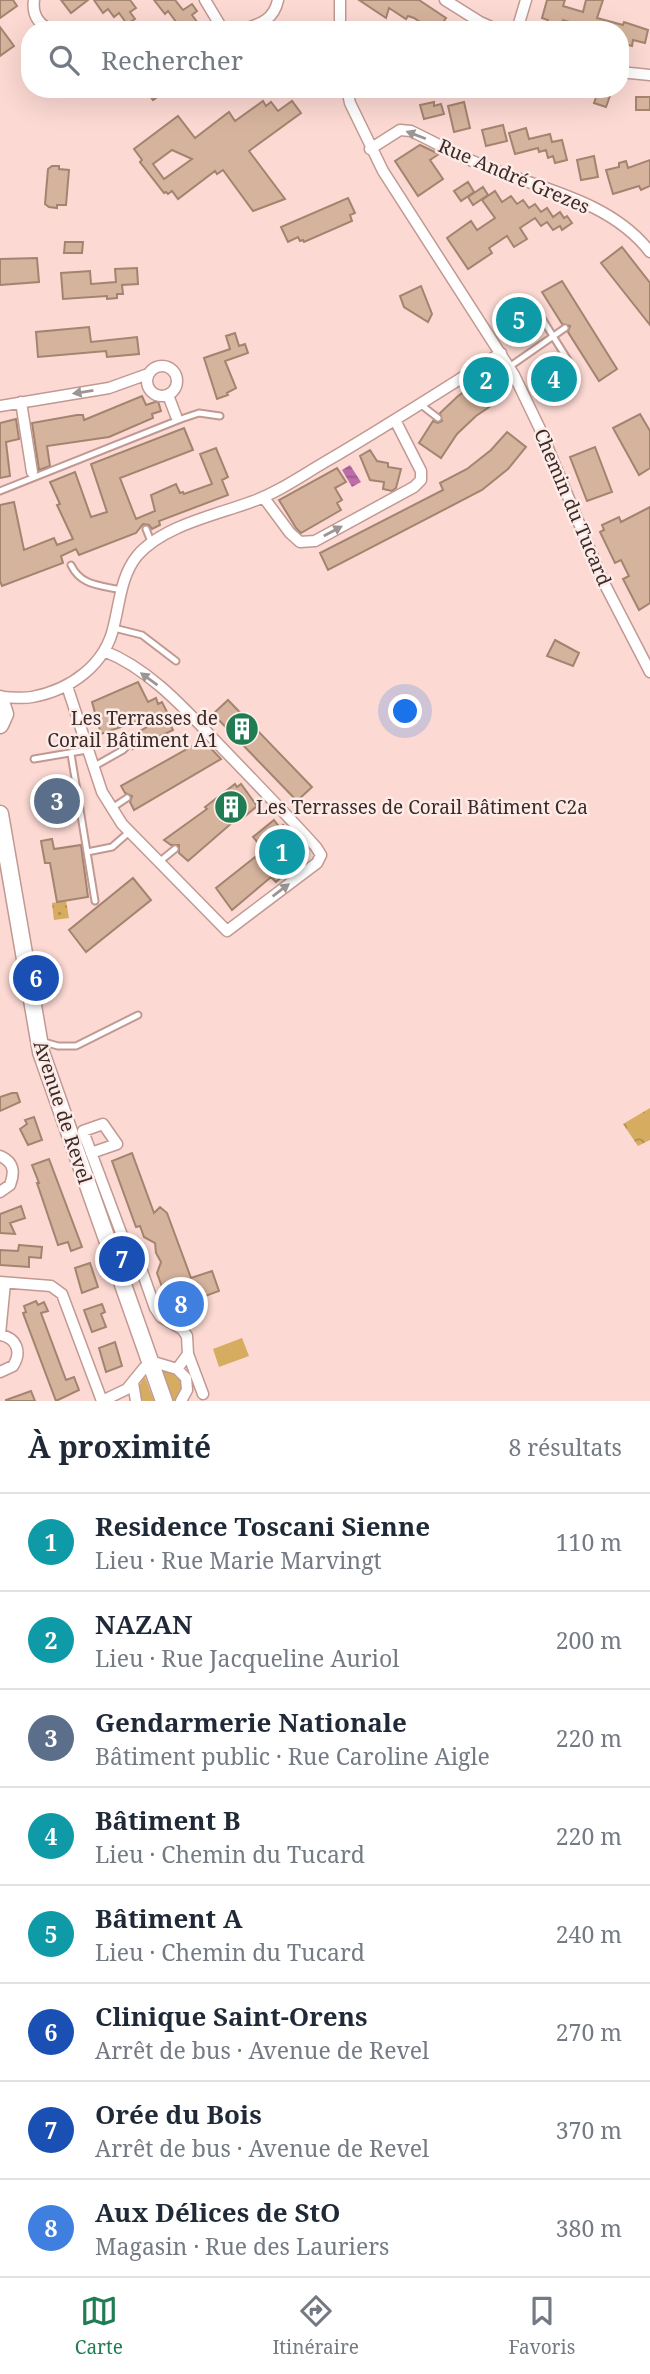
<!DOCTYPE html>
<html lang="fr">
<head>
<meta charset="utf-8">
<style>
	body { margin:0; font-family:"Noto Serif",serif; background:#f6f6f7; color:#1f2937 }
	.you { position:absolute; left:406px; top:712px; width:24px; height:24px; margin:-18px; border:5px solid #fff; border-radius:50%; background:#1a73e8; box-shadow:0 0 0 10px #1a73e833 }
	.badge { display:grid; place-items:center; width:46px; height:46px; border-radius:50%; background:#207d53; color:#fff; font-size:23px; font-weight:700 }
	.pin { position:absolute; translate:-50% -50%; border:4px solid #fff; box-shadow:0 2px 7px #0006 }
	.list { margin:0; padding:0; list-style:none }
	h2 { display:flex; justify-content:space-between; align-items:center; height:91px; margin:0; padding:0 28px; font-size:30px }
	h2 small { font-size:23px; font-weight:400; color:#747a83 }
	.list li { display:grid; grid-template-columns:46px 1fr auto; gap:21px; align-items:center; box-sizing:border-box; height:98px; padding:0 28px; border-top:2px solid #e0e1e3 }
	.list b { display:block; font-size:26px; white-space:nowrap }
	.list p { margin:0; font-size:23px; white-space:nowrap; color:#747a83 }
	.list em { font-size:23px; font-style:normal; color:#747a83 }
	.icon { flex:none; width:38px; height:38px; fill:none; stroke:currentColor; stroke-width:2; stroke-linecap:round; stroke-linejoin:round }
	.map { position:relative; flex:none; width:650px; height:1401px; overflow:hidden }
	.search { position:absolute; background:#fff; box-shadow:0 7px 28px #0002; left:21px; right:21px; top:21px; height:77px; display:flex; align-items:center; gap:18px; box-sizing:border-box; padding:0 24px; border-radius:28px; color:#747a83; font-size:26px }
	.sheet { height:875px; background:#fff }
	nav { display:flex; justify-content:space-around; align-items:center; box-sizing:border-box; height:98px; border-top:2px solid #e0e1e3; background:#fff; font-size:19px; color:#747a83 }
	nav a { display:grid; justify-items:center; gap:4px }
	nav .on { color:#207d53 }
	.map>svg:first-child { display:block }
</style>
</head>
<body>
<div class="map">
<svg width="650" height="1401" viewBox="0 0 650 1401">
	<defs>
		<pattern id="forest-crowns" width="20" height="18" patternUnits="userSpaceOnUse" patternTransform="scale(1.75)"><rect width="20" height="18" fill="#d6ac60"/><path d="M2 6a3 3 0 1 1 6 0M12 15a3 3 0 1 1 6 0" fill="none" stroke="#af8c4f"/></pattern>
		<pattern id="park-dots" width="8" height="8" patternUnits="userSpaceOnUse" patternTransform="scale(1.75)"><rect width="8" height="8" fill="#d6ac60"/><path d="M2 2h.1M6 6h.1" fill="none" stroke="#af8c4f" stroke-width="1.8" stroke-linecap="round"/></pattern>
		<pattern id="water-rules" width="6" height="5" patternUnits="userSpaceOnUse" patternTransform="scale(1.75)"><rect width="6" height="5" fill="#be6daa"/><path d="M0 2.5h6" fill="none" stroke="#9c5a8a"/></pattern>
	</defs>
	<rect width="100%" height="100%" fill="#fcd9d3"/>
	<path fill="#d6ac60" d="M 242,1338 L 249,1356 L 219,1367 L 213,1349 Z
		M 159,1371 L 170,1371 L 180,1378 L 182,1390 L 174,1401 L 170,1401 Z
		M 145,1377 L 154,1401 L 143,1401 C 137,1392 138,1384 145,1377 Z"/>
	<path fill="url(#forest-crowns)" d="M 650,1108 L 650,1140 L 638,1146 L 623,1124 Z"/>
	<path fill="url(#park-dots)" d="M 66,901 L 69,918 L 54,920 L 52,903 Z"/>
	<path fill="url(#water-rules)" d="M 350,465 L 361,482 L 352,487 L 342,470 Z"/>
	<path fill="#d5b39d" stroke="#a3846f" stroke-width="2" fill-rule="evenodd" d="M 0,0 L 13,0 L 17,6 L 0,18 Z
		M 61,0 L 88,0 L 71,13 Z
		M 94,0 L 130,0 L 136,8 L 130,12 L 135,19 L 127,24 L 119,13 L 114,17 L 108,9 L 103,13 Z
		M 154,0 L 175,0 L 183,10 L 192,4 L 197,11 L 192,15 L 203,30 L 191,30 L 188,26 L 182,30 L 168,11 L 165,14 Z
		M 359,0 L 419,0 L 446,18 L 438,30 L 434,27 L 432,30 L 414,18 L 408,16 L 406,19 L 389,8 L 386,18 Z
		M 547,0 L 565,0 L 563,6 L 583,12 L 586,0 L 603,0 L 597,18 L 623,25 L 624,22 L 648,30 L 645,43 L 633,40 L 632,46 L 620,43 L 620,30 L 578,30 L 579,25 L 563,20 L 561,29 L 546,25 L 548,20 L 542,18 Z
		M 0,27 L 14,46 L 0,56 Z
		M 145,89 L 168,89 L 153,100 Z
		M 599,89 L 611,93 L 606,107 L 594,103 Z
		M 636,97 L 650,97 L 650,110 L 636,110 Z
		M 263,101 L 266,106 L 271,102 L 278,111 L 292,101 L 301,113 L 249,151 L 285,199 L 253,211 L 223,170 L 217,174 L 215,171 L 178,199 L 172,191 L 168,194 L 166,192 L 164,193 L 140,162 L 142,160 L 134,149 L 178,116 L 195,138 L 229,112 L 235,121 ZM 172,150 L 192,159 L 164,179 L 153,164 Z
		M 434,102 L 434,106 L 441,104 L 444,114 L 424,119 L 420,105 Z
		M 464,102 L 470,128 L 454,132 L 448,106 Z
		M 503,125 L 507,141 L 486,146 L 482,130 Z
		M 526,128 L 529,139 L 550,134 L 552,142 L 562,140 L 567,160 L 555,163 L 553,156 L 548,158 L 546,150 L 539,152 L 538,148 L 515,154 L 509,133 Z
		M 420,145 L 439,154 L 430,160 L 443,179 L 418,196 L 395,161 Z
		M 594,156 L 598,177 L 581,180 L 577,160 Z
		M 650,160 L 650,186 L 641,190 L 639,186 L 613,194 L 606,170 L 619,167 L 619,163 L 626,161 L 628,168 Z
		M 52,166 L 59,166 L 59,169 L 69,170 L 66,205 L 57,205 L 57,208 L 49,207 L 45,204 L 48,169 Z
		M 468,182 L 474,192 L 461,201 L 454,191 Z
		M 483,187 L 488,195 L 473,205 L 468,197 Z
		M 495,191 L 502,202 L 511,196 L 517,204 L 523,200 L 529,208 L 535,204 L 541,212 L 547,208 L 553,217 L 560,212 L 564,218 L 567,216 L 572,223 L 562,230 L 560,226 L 553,230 L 547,222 L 541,226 L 535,218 L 520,228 L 527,239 L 514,247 L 507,236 L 489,248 L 492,253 L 468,269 L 447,238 L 471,221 L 477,230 L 495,218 L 482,200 Z
		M 348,198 L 355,213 L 350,215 L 352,221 L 304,242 L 303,240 L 300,241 L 298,237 L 288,242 L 281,227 Z
		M 65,242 L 83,242 L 82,253 L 64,253 Z
		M 622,247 L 650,283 L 650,325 L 601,263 Z
		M 37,258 L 39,282 L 0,285 L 0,259 Z
		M 137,268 L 138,284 L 122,285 L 123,294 L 117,294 L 117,298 L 107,299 L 107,296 L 63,299 L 61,273 L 90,271 L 91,284 L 116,282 L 115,269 Z
		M 562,281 L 617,369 L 599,381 L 568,332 L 570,326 L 562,324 L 542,292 Z
		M 421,286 L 432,314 L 428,322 L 404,307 L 400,296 Z
		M 521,298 L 541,328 L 518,343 L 497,313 Z
		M 89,327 L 91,342 L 137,337 L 139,354 L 107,357 L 106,351 L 38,357 L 36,332 Z
		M 235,333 L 239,346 L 245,344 L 248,353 L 225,361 L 236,388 L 227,393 L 228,395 L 217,399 L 204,358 L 230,349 L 226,336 Z
		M 557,354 L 575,392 L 551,404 L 532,366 Z
		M 486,377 L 490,383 L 489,390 L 496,392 L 501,399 L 476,416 L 457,434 L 441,458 L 419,443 L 433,421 L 438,423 L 442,421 L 440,413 L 458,396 Z
		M 142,396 L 146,405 L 158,401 L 161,411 L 152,414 L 153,418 L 109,437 L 47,446 L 50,466 L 39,470 L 32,423 L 77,415 L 83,415 L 84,420 Z
		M 640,414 L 650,431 L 650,468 L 639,475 L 613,428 Z
		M 16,419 L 19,439 L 6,442 L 10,476 L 0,478 L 0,423 Z
		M 184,428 L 193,450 L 120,478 L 136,519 L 155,511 L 151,495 L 176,484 L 180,493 L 183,492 L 184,494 L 212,484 L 200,454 L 216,448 L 228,477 L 222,480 L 228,495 L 159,521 L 160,525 L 152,529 L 149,525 L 143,524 L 136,533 L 79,555 L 76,549 L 61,556 L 63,563 L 2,586 L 0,581 L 0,505 L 14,502 L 24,550 L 54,538 L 57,545 L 73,539 L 57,505 L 60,504 L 50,482 L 75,472 L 91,517 L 107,512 L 91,464 Z
		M 507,432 L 526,447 L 508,469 L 482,490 L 328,570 L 320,553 L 443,490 L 440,483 L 467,469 L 491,450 Z
		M 595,447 L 612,492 L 587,501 L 570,457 Z
		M 370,450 L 377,461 L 388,463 L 388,467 L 401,469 L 396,488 L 392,491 L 383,489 L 384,482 L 370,480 L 360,456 Z
		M 337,468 L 346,482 L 335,488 L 342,500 L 337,503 L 341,510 L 301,533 L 296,528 L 279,500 Z
		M 650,507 L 650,603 L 639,610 L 623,579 L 629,576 L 621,560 L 615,563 L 600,532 L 604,530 L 602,525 L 619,517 L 621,522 Z
		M 555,640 L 579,653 L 573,666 L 547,656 Z
		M 138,682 L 148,702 L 156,698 L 158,704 L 162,702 L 168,714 L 160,718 L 158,714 L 101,734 L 92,702 Z
		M 228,700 L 312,787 L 297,801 L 213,714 Z
		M 166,716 L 173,730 L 133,749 L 135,741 L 128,738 Z
		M 203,740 L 221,759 L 134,810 L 130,802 L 132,796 L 125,793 L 121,786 Z
		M 235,784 L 237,787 L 241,784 L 257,806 L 243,818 L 241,815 L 188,861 L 179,853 L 179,845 L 171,845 L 164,840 L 207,809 L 205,807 Z
		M 274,820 L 280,828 L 283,825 L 305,855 L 276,882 L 271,877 L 232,910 L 216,888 L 264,850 L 253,837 Z
		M 52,839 L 54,849 L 81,845 L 88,897 L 57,902 L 50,863 L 45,863 L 41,841 Z
		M 133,878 L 151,900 L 86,952 L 69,930 Z
		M 12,1093 L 17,1093 L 20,1102 L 0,1111 L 0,1097 Z
		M 34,1117 L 42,1140 L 28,1145 L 20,1129 L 27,1124 L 25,1120 Z
		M 132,1153 L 154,1213 L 160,1207 L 167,1213 L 191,1278 L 212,1271 L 219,1291 L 170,1309 L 157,1273 L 161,1262 L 156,1253 L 155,1243 L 144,1237 L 140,1226 L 136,1227 L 112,1161 Z
		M 49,1159 L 82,1247 L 71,1251 L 68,1242 L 58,1245 L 37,1183 L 39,1183 L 32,1165 Z
		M 21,1206 L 25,1218 L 10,1223 L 15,1234 L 0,1233 L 0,1214 Z
		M 19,1245 L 42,1247 L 41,1258 L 29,1257 L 29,1267 L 0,1265 L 0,1250 L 18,1251 Z
		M 90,1263 L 98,1287 L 82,1293 L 75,1268 Z
		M 36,1301 L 38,1305 L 44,1302 L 48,1311 L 41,1313 L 66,1380 L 74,1377 L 79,1390 L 56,1401 L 23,1313 L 26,1312 L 24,1306 Z
		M 102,1304 L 105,1312 L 101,1314 L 106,1327 L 92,1332 L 84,1310 Z
		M 115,1342 L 122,1366 L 106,1372 L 99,1348 Z
		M 31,1391 L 35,1401 L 6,1401 L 6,1400 Z"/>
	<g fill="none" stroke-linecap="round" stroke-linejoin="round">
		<g stroke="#c19992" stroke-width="9">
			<path id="lane" d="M 538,312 L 571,365
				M 509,367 L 565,328
				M 493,387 L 514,375
				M 420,404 L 438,418
				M 0,491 L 181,419 L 199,413 L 220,416
				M 146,529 L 152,544
				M 71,565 C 81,586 100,585 121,590
				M 114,628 L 142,635 L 176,661
				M 71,754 L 95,901
				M 34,759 L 87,750
				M 93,767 L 123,750 L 130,743
				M 112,808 L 127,798
				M 87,852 L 112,847 L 128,833
				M 159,862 L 175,849
				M 44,1042 L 58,1046 L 76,1046 L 138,1015"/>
		</g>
		<g stroke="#c19992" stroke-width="13">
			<path id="street" d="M 34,0 C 32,14 38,24 51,30
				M 205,0 L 223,30
				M 340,0 L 340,30
				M 445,0 L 480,22 L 498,30
				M 242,30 C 260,24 274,20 278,0
				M 517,30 L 526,0
				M 620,72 L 650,75
				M 347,89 L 350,103 L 383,171 L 514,375 L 540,429 L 603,581 L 650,672
				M 370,149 L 400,130 L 411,131 C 436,143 459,156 484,166 C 541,189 611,201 650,252
				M147 381a15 15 0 1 1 30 0a15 15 0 1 1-30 0Z
				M 168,395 L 176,416
				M 21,402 L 32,472
				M 0,406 L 109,388 L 148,374
				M 264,498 L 290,533 L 300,542 L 315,541 L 414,487 L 421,480 L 421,471 L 395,420
				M 67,686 L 102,792 L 122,824 L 227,931 L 317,863 L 321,855 L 316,847 C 287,815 257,784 227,753 C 191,716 153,670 104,651
				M 0,697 C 10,697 22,699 32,697 C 70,690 106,665 114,625 C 120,601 121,576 137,556 C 162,526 216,515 251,502 C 277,493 301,476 325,462 C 385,427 442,390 501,353
				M 91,1153 L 117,1144 L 103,1124 L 83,1131 L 123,1238 L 137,1257 L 155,1308 L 161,1317 L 182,1329 L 187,1336 L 188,1354 L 177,1369
				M 0,1156 C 14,1162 15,1172 10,1185 L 0,1192
				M 0,1282 L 51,1286 L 62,1294 L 102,1401 L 127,1389 L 144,1368 L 157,1363 L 177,1369 L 186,1378 L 187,1390 L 181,1401
				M 0,1334 L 5,1283
				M 0,1335 C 17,1338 22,1352 13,1366 L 0,1372
				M 188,1354 L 203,1394
				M 133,1383 L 136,1401"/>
		</g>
		<g stroke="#c19992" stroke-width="19">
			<path id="primary" d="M 0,699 L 5,714 L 0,725
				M 0,814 L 41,1052 L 164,1401"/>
		</g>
		<use href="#lane" stroke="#fff" stroke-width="5"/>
		<use href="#street" stroke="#fff" stroke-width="10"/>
		<use href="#primary" stroke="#fff" stroke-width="16"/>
	</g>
	<defs><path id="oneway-solid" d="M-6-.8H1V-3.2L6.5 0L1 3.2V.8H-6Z" transform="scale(1.75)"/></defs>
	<g fill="#9d9594">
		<use href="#oneway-solid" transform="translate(416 135) rotate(-159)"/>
		<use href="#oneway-solid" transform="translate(83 392) rotate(171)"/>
		<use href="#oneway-solid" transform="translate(333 531) rotate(-28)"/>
		<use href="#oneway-solid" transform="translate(149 679) rotate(-144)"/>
		<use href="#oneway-solid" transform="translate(281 890) rotate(-37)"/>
	</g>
	<defs>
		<g id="building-disc" transform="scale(1.75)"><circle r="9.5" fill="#207d53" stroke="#fdebe8"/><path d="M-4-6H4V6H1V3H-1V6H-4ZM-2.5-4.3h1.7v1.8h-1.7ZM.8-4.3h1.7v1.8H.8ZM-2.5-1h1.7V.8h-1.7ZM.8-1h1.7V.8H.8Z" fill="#fff"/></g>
	</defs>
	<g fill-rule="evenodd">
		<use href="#building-disc" x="242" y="729"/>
		<use href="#building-disc" x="231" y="807"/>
	</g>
	<g text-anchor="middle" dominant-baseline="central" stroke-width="5" stroke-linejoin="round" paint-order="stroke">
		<g font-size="19" fill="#3b2b28" stroke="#fdebe8">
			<text transform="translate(514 176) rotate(23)">Rue André Grezes</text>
			<text transform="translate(573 507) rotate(67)">Chemin du Tucard</text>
			<text transform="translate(63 1112) rotate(72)">Avenue de Revel</text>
		</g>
		<g font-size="19" fill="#3b2b28" stroke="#fdebe8" text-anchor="end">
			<text x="218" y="718">Les Terrasses de<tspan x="218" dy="22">Corail Bâtiment A1</tspan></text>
			<text x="256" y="807" text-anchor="start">Les Terrasses de Corail Bâtiment C2a</text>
		</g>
	</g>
</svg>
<div class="you"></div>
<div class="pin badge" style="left:282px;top:852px;background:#0f9aa8">1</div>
<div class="pin badge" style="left:486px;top:380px;background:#0f9aa8">2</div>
<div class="pin badge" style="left:57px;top:801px;background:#5c6f8a">3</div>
<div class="pin badge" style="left:554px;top:379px;background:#0f9aa8">4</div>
<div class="pin badge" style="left:519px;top:320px;background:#0f9aa8">5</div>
<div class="pin badge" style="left:36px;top:978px;background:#1a4fb4">6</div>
<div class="pin badge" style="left:122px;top:1259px;background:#1a4fb4">7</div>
<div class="pin badge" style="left:181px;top:1304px;background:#3f7fe0">8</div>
<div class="search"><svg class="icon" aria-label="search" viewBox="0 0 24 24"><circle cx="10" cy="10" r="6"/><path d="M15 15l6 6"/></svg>Rechercher</div>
</div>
<section class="sheet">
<h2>À proximité<small>8 résultats</small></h2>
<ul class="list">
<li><span class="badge" style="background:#0f9aa8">1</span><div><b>Residence Toscani Sienne</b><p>Lieu · Rue Marie Marvingt</p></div><em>110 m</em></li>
<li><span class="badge" style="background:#0f9aa8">2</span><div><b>NAZAN</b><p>Lieu · Rue Jacqueline Auriol</p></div><em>200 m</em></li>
<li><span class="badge" style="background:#5c6f8a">3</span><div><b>Gendarmerie Nationale</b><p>Bâtiment public · Rue Caroline Aigle</p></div><em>220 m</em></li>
<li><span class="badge" style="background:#0f9aa8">4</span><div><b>Bâtiment B</b><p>Lieu · Chemin du Tucard</p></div><em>220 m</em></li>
<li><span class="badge" style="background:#0f9aa8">5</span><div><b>Bâtiment A</b><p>Lieu · Chemin du Tucard</p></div><em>240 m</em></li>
<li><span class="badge" style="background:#1a4fb4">6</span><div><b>Clinique Saint-Orens</b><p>Arrêt de bus · Avenue de Revel</p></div><em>270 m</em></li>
<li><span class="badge" style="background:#1a4fb4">7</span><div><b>Orée du Bois</b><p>Arrêt de bus · Avenue de Revel</p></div><em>370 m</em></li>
<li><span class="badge" style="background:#3f7fe0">8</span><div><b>Aux Délices de StO</b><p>Magasin · Rue des Lauriers</p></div><em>380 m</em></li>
</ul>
</section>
<nav>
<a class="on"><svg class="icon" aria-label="map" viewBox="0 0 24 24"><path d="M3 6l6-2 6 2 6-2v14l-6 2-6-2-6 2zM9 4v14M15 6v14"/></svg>Carte</a>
<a><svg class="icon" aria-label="directions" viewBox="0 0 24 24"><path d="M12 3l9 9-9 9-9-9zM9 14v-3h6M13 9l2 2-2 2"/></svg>Itinéraire</a>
<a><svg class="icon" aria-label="saved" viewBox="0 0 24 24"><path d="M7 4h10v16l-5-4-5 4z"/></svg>Favoris</a>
</nav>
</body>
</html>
